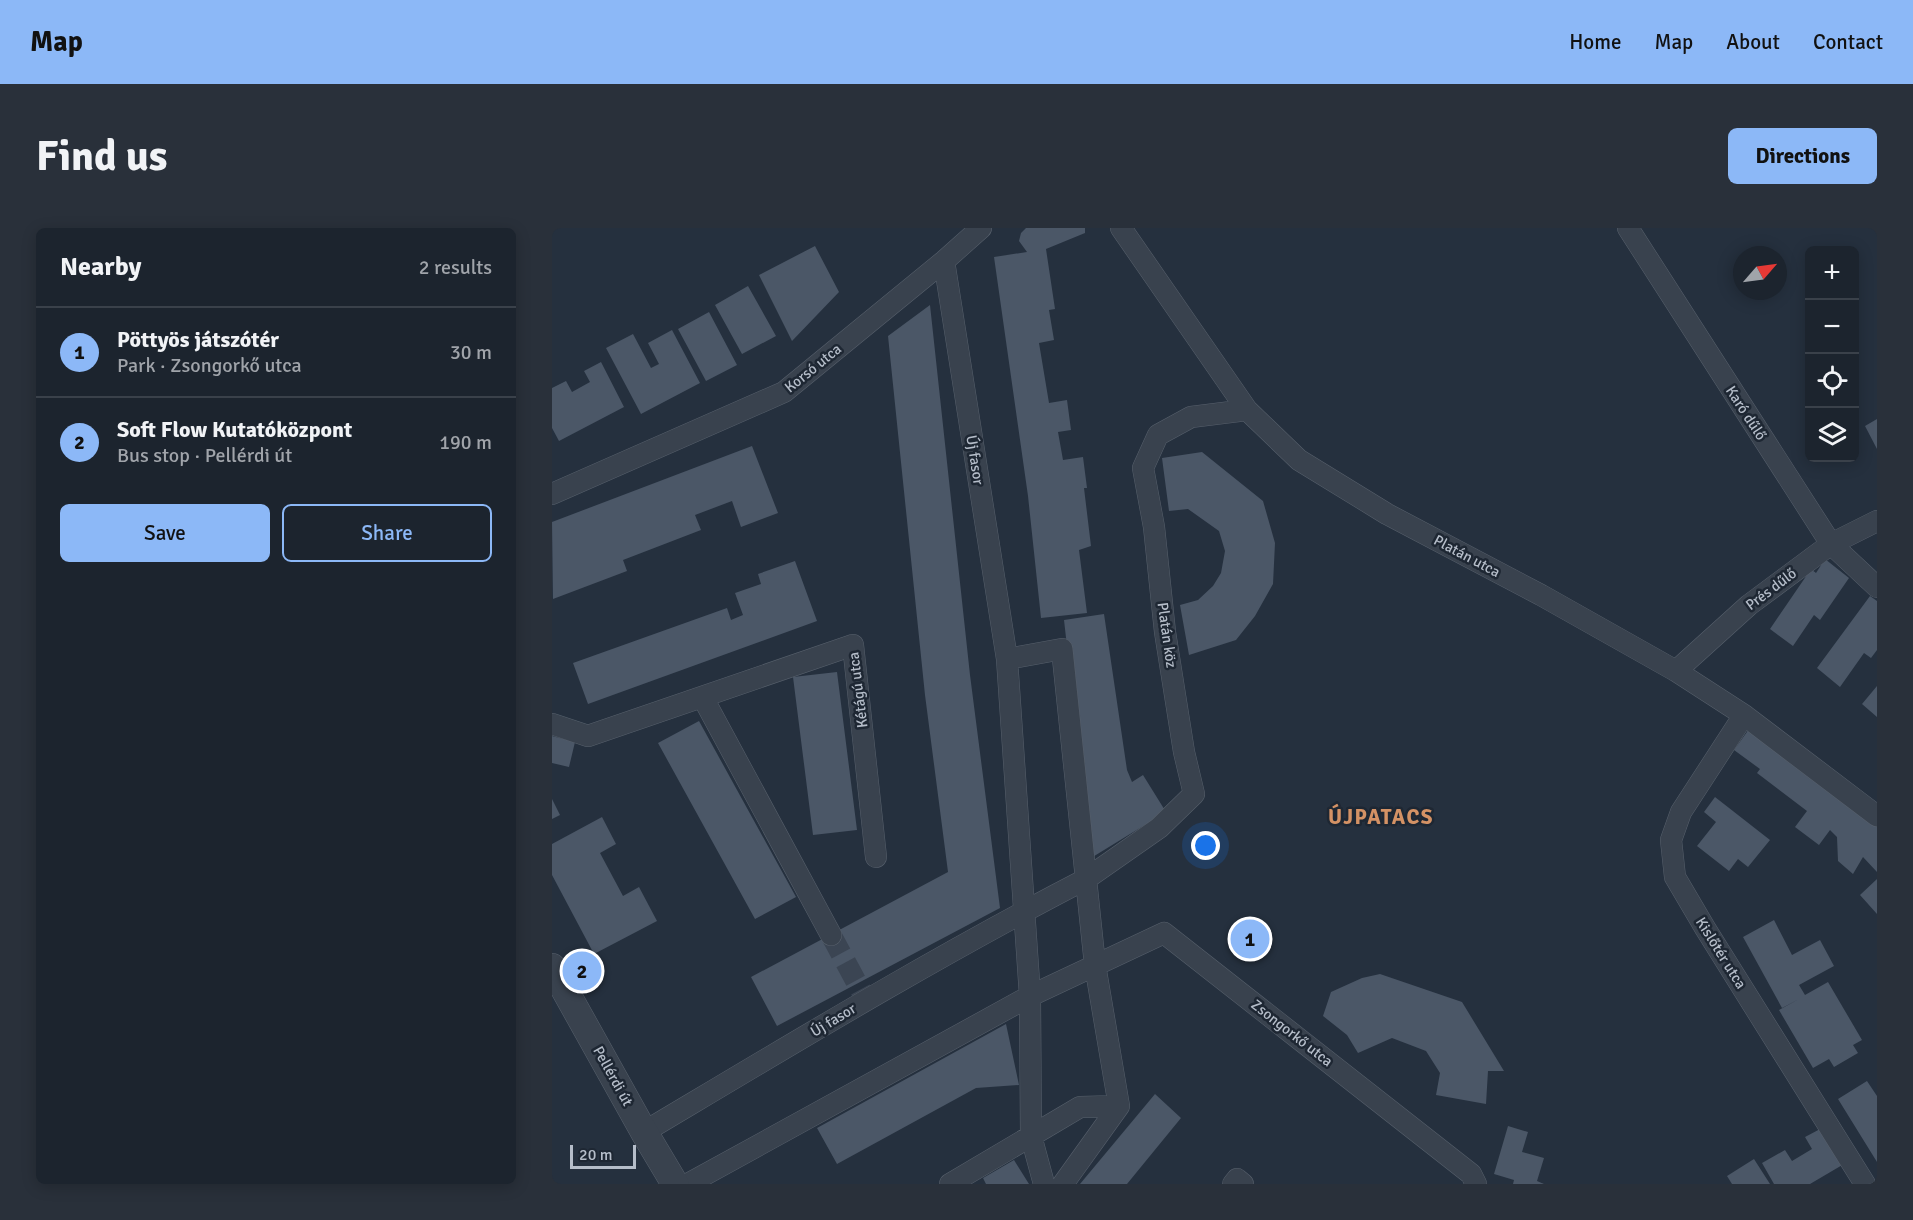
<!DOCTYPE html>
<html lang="en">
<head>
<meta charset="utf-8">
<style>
	body { margin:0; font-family:Signika,sans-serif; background:#29303a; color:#f1f3f6 }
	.controls { position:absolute; right:18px; top:18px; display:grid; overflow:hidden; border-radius:9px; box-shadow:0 3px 15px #0003 }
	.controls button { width:54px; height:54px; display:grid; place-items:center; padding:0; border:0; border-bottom:2px solid #3a414a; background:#1c242e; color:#f1f3f6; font:30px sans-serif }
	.compass { position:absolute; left:1181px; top:18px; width:54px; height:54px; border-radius:50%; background:#1c242e; box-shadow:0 3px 15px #0003; rotate:62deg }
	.scale { position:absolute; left:18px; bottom:15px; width:66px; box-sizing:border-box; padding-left:6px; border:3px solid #b5bdc9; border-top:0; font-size:16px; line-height:21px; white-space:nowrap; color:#b5bdc9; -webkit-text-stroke:4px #1e2733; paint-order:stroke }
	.you { position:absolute; left:654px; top:618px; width:21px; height:21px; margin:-15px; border:4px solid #fff; border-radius:50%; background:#1a73e8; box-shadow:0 0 0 9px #1a73e833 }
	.badge { display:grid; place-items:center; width:39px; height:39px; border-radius:50%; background:#8cb8f7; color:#111; font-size:20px; font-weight:700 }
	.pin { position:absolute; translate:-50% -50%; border:3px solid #fff; box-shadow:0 2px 6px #0006 }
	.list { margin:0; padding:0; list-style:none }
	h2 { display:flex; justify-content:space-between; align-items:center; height:78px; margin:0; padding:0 24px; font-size:26px }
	h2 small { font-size:20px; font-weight:400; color:#a0a4aa }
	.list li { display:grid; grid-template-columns:39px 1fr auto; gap:18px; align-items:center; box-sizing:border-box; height:90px; padding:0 24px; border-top:2px solid #3a414a }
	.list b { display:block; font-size:22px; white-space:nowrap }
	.list p { margin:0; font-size:20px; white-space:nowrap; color:#a0a4aa }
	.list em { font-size:20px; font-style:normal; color:#a0a4aa }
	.actions { display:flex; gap:12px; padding:18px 24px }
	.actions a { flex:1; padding:14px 0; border:2px solid #8cb8f7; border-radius:9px; text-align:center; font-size:21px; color:#8cb8f7 }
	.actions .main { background:#8cb8f7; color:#111 }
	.icon { flex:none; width:33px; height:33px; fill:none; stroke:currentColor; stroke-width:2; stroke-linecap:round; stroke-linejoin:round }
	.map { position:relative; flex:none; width:1325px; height:956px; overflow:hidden; border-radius:9px }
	header { display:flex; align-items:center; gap:36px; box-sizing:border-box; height:84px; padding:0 30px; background:#8cb8f7; color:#111 }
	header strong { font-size:28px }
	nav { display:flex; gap:33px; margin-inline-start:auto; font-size:21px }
	.intro { display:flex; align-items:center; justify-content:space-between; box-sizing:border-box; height:144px; padding:0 36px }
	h1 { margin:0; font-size:42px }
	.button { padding:15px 27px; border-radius:9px; background:#8cb8f7; color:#111; font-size:21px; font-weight:700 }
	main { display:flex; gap:36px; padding:0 36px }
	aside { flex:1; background:#1c242e; border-radius:9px; box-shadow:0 3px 15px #0003 }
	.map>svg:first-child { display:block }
</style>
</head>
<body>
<header>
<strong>Map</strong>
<nav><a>Home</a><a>Map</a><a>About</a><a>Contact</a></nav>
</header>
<div class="intro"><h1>Find us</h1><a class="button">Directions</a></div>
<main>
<aside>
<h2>Nearby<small>2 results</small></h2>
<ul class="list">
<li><span class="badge">1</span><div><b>Pöttyös játszótér</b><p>Park · Zsongorkő utca</p></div><em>30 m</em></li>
<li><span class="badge">2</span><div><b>Soft Flow Kutatóközpont</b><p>Bus stop · Pellérdi út</p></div><em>190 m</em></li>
</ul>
<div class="actions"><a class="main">Save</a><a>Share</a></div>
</aside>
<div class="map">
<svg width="1325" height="956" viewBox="0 0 1325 956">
	<rect width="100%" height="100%" fill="#25303e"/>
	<path fill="#4b5767" d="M 474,0 L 533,0 L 533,5 L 494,21 L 503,81 L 497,82 L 502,112 L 487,115 L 497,175 L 515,172 L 519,202 L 506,204 L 511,232 L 531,229 L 535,260 L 532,260 L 539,318 L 527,322 L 535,385 L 489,390 L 476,268 L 442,29 L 475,24 L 467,13 L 469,5 Z
		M 263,18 L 287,64 L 240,113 L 207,47 Z
		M 196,58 L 224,108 L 190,126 L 163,77 Z
		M 378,77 L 418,447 L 448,680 L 225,798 L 199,749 L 396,644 L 373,467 L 336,108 Z
		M 157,84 L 185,137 L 154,153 L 126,101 Z
		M 120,102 L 148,155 L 89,186 L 54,120 L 81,106 L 99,140 L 107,136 L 96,115 Z
		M 49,134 L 72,179 L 7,213 L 0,200 L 0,160 L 14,153 L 20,164 L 38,154 L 32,143 Z
		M 1325,191 L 1325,221 L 1313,198 Z
		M 200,218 L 226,285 L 189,299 L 180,273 L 143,287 L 149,302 L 71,332 L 75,343 L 1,371 L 0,294 Z
		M 650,224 L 711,273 L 723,315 L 721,356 L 703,388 L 684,412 L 637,427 L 628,377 L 646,372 L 661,358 L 669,345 L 673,323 L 667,303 L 636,281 L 617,283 L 610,230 Z
		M 1273,331 L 1297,350 L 1268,392 L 1262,387 L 1241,418 L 1218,401 L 1259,341 L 1264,345 Z
		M 243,333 L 265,393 L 36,476 L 21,435 L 175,380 L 179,392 L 191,387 L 183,365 L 209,356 L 206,346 Z
		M 1318,368 L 1325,373 L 1325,422 L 1319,430 L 1312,425 L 1288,459 L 1265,440 Z
		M 552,386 L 575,542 L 580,554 L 591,547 L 614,584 L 539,630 L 512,392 Z
		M 285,444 L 305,602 L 261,607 L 241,449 Z
		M 1325,458 L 1325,489 L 1310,476 Z
		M 147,493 L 244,669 L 203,691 L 106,515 Z
		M 1200,497 L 1325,598 L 1325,644 L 1311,629 L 1301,646 L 1286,633 L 1285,609 L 1278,602 L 1267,617 L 1243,599 L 1255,583 L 1205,545 L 1208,541 L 1182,522 Z
		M 0,508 L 23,514 L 17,539 L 0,535 Z
		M 1163,569 L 1218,612 L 1196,639 L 1186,631 L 1177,643 L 1145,618 L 1164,594 L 1152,584 Z
		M 0,571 L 8,587 L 0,591 Z
		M 50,589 L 64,616 L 48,625 L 71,668 L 87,659 L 105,693 L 42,726 L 0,647 L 0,616 Z
		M 1325,651 L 1325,686 L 1308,667 Z
		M 1222,692 L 1240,727 L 1268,712 L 1282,738 L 1247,757 L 1253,767 L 1276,754 L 1310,812 L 1301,817 L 1306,825 L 1282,839 L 1277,831 L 1261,840 L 1227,782 L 1247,771 L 1230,780 L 1191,709 Z
		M 828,746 L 910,774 L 952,843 L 936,843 L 934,876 L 884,867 L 888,845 L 874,823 L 840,810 L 806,825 L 795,807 L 771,788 L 779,764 L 810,750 Z
		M 454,796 L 467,857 L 424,860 L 285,936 L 265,900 Z
		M 1315,853 L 1325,868 L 1325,934 L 1286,871 Z
		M 603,866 L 629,890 L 575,956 L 528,956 Z
		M 956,898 L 976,904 L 970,924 L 992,930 L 985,953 L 992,956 L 961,956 L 962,952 L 942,946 Z
		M 1270,900 L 1292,936 L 1258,956 L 1222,956 L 1210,935 L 1233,922 L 1240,933 L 1260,921 L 1253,909 Z
		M 1202,931 L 1218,956 L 1180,956 L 1175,948 Z
		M 462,932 L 477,956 L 434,956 L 431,950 Z"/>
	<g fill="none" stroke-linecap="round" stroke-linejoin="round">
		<path stroke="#3b4553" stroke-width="21" stroke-dasharray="21 10" stroke-linecap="butt" d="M 279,707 L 314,772"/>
		<g stroke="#57606c" stroke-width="22">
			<path id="minor" d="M 569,0 L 695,182 L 747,232 L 835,286 L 989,367 L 1124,443 L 1192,487 L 1325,588
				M 1076,0 L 1279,316 L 1325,359
				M 0,266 L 232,164 L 392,33 L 429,0
				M 455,431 L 478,768 L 479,908 L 492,956
				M 1124,443 L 1197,377 L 1279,316 L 1325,293
				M 151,470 L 279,707
				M 1192,487 L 1129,584 L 1119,612 L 1123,649 L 1153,700 L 1313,956
				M 0,496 L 36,508 L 301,417 L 324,629
				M 567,878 L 543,737 L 534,651 L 607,600 L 642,566 L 632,524 L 613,404 L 602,299 L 591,240 L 606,207 L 639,189 L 695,182
				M 92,904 C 238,817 383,729 534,651 L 510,421 L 455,431 L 392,33
				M 136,956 L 478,768 L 612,705 L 919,946 L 924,956
				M 398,956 L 528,879 L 567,878
				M 511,956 L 567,878
				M 681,956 L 685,951 L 691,956"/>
		</g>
		<g stroke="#57606c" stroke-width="28">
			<path id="tertiary" d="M 0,739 L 92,904 L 123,956"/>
		</g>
		<use href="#minor" stroke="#39424e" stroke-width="21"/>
		<use href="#tertiary" stroke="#39424e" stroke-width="27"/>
	</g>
	<g text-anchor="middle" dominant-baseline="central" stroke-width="5" stroke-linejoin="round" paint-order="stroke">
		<g font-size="15" fill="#b5bdc9" stroke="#1e2733">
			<text transform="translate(261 140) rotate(-39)">Korsó utca</text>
			<text transform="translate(1194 185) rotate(57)">Karó dűlő</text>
			<text transform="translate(423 232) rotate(81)">Új fasor</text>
			<text transform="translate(915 328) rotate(28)">Platán utca</text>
			<text transform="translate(1219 361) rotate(-37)">Prés dűlő</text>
			<text transform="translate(615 407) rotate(82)">Platán köz</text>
			<text transform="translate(306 462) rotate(-97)">Kétágú utca</text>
			<text transform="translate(1169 725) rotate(58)">Kislőtér utca</text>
			<text transform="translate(281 792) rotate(-31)">Új fasor</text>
			<text transform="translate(740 805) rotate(38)">Zsongorkő utca</text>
			<text transform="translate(61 848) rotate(61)">Pellérdi út</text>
		</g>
		<g font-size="21" font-weight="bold" letter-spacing="1.5" fill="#d49265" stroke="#1e2733">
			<text x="829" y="589">ÚJPATACS</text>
		</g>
	</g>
</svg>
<div class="controls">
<button>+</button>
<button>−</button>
<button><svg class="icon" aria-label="locate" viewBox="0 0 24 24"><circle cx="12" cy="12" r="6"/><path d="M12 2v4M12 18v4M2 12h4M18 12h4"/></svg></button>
<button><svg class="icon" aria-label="layers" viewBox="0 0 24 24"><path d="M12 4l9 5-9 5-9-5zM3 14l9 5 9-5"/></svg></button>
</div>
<svg class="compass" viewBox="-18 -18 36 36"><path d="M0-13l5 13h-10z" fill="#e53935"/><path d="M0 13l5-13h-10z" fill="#a0a4aa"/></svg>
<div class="scale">20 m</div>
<div class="you"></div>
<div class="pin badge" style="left:698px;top:711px">1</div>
<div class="pin badge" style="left:30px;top:743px">2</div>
</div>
</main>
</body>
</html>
